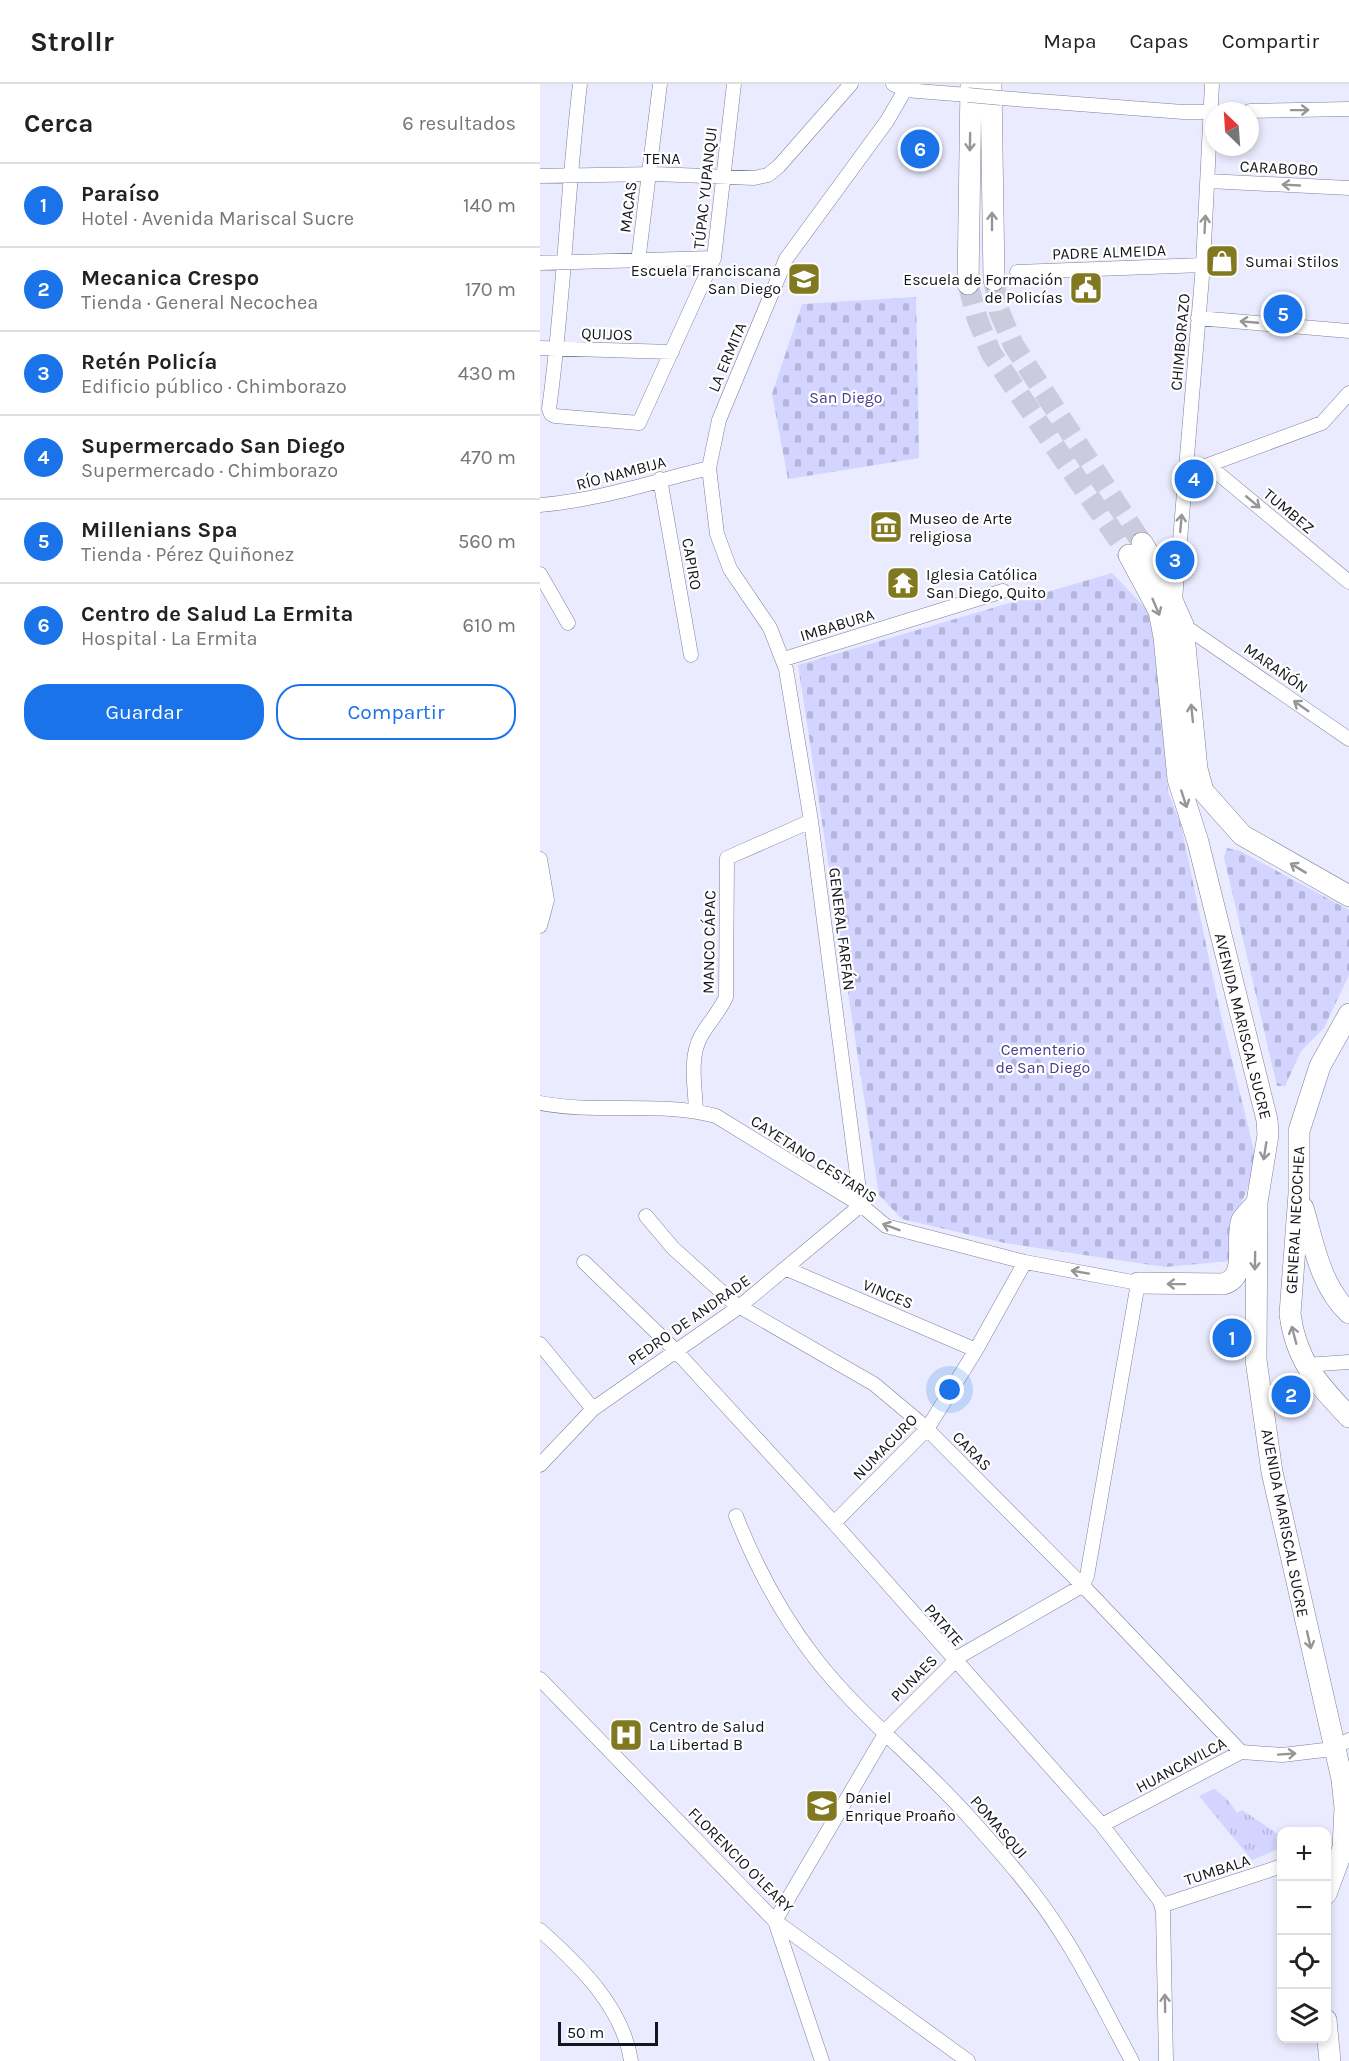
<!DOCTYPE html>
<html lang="es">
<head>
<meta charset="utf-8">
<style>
	body { margin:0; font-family:Karla,sans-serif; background:#f6f6f6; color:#222 }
	.controls { position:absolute; right:18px; bottom:18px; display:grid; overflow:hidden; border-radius:12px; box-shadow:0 3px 9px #0003 }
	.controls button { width:54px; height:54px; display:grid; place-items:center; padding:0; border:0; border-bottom:2px solid #e0e0e0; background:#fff; color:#222; font:30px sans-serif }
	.compass { position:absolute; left:665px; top:18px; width:54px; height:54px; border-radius:50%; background:#fff; box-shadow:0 3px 9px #0003; rotate:335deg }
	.scale { position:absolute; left:18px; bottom:15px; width:100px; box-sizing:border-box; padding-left:6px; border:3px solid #15151d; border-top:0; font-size:16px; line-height:21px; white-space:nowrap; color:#15151d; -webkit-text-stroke:4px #fff; paint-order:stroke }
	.you { position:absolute; left:410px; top:1306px; width:21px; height:21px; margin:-15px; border:4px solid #fff; border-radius:50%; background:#1a73e8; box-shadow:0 0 0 9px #1a73e833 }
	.badge { display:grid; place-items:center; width:39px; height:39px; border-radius:50%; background:#1a73e8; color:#fff; font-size:20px; font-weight:700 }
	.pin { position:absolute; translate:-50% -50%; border:3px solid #fff; box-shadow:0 2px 6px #0006 }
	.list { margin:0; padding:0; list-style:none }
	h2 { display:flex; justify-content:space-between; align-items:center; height:78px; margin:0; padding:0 24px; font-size:26px }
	h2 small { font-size:20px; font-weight:400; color:#767676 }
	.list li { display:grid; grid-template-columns:39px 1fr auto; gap:18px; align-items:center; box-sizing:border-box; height:84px; padding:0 24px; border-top:2px solid #e0e0e0 }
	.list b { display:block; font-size:22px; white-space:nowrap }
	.list p { margin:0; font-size:20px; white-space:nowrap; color:#767676 }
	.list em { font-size:20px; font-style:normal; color:#767676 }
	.actions { display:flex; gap:12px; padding:18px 24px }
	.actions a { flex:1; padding:14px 0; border:2px solid #1a73e8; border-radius:24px; text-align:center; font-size:21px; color:#1a73e8 }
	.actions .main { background:#1a73e8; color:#fff }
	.icon { flex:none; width:33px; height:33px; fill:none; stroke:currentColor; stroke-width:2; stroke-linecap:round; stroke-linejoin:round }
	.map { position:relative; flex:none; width:809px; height:1977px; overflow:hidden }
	header { display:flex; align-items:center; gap:36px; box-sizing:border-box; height:84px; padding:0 30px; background:#fff; border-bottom:2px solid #e0e0e0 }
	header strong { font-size:28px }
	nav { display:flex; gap:33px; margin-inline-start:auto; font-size:21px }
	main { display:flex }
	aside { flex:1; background:#fff }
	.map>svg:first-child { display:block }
</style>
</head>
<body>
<header>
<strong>Strollr</strong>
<nav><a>Mapa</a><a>Capas</a><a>Compartir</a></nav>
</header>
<main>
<aside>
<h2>Cerca<small>6 resultados</small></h2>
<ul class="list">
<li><span class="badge">1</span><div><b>Paraíso</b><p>Hotel · Avenida Mariscal Sucre</p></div><em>140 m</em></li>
<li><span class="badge">2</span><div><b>Mecanica Crespo</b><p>Tienda · General Necochea</p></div><em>170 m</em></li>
<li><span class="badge">3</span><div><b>Retén Policía</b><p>Edificio público · Chimborazo</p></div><em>430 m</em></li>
<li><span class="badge">4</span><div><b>Supermercado San Diego</b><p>Supermercado · Chimborazo</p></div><em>470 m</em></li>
<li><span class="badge">5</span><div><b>Millenians Spa</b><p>Tienda · Pérez Quiñonez</p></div><em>560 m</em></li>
<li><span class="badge">6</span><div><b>Centro de Salud La Ermita</b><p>Hospital · La Ermita</p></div><em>610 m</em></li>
</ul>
<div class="actions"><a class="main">Guardar</a><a>Compartir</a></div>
</aside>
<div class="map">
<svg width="809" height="1977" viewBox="0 0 809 1977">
	<defs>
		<pattern id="cemetery-stones" width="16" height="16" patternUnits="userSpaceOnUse" patternTransform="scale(1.5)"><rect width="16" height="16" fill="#d3d4ff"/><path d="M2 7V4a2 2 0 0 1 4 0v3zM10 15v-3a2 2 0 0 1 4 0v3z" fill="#b4b5da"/></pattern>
		<pattern id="park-tufts" width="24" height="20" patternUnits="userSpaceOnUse" patternTransform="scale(1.5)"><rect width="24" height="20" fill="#d3d4ff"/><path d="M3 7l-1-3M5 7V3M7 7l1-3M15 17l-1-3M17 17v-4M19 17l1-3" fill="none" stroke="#b4b5da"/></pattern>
	</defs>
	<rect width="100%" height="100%" fill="#eaebfe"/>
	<path fill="url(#cemetery-stones)" d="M 376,213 L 379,374 L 248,395 L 232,310 L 262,220 Z
		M 572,489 L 608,527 L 616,559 L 628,708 L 641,741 L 680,927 L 717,1079 L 697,1131 L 691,1177 L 625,1183 L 465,1159 L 362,1135 L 339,1111 L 258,581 Z
		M 687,764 L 700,767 L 809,826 L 809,891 L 784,944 L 761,967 L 745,1002 L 737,1002 L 684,773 Z"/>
	<path fill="url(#park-tufts)" d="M 674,1705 L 687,1715 L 697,1729 L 702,1726 L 741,1752 L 741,1764 L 712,1776 L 659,1712 Z"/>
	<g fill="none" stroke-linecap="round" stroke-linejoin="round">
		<path stroke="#cacbdc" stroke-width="21" stroke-dasharray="21 10" stroke-linecap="butt" d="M 454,196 L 459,227 L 474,262 L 602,459
			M 428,200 L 437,234 L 451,269 L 589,471"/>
		<g stroke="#808095" stroke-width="15">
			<path id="street" d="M 40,0 C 27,108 24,217 9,325 L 11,330 L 15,332 L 99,339 L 174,174 L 194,0
				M 353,0 L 365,6 L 428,11
				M 461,14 L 643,28 L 674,28
				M 710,27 L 809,25
				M 0,92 L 115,90 L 214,94 L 228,91 L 239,82 L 311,0
				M 668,97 L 809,104
				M 98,178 L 120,0
				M 0,179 L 174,174
				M 477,188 L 663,181
				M 658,234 L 809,247
				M 0,264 L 132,268
				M 668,381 L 809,498
				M 646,386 L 668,381 L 782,339 L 809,309
				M 120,395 L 151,571
				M 0,421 C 60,416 111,398 169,384
				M 0,490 L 28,539
				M 635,516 L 663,181 L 672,0
				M 643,541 L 809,655
				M 244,575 L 463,507
				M 0,775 L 7,816 L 0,842
				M 0,1019 C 58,1030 122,1017 176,1032 L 321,1121 L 346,1142 L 485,1178 L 598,1199 L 547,1492 L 542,1502 L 420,1572 L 349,1643 L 235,1837 L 282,1977
				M 156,1026 C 155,1002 149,974 161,952 C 169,938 180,927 186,913 L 187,774 L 271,737
				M 321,1121 L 271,737 L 246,585 L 230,544 L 190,485 L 177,450 L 169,384 L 179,336 L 246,175 L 347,37 L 365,6
				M 106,1132 L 133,1164 L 195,1220 L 334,1300 L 383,1341 L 547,1506 L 701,1668
				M 44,1178 L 135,1266 L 294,1439 L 562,1741 L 620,1817 L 623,1827 L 626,1977
				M 247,1185 L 436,1266
				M 0,1260 L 53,1325
				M 765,1281 L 809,1278
				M 0,1381 L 53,1325 L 199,1223 L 321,1121
				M 196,1432 C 216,1483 241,1530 275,1574 C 320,1632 380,1678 429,1733 C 462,1770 496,1808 522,1850 C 548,1890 569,1935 592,1977
				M 294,1439 L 387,1345 L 436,1266 L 485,1178
				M 0,1595 L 235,1837 L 428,1977
				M 562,1741 L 701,1668 L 742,1671 L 793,1665 L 809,1656
				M 623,1821 L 742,1782
				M 0,1846 C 39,1881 83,1923 91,1977"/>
		</g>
		<g stroke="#808095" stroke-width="22">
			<path id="primary" d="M 451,0 L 454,196
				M 428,200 L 431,0
				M 602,459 L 619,487 L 643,541 L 657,685 L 663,707 L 702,751 L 809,812
				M 589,471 L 619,527 L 624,553 L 638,695 L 658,758 L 727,1036 L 728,1051 L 717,1118 L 716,1276 L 732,1388 L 802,1695 L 805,1724 L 803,1764 L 786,1810
				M 809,930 L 780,982 L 759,1047 L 759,1110 L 750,1230 C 756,1277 778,1300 809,1333
				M 763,1124 C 774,1161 780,1201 809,1229
				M 598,1199 L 683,1200 C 710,1193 694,1156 702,1136 C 705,1131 711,1126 715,1121
				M 786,1936 L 790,1977"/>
		</g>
		<use href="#street" stroke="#fff" stroke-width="14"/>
		<use href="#primary" stroke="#fff" stroke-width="21"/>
		<g stroke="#808095" stroke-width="15" stroke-linecap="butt">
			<path id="street-bridge" d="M 428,11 L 461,14"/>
		</g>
		<use href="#street-bridge" stroke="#fff" stroke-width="14"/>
	</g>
	<defs><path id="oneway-shaft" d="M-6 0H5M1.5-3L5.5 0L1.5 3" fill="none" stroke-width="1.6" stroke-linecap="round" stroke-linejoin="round" transform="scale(1.5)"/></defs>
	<g stroke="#969699">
		<use href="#oneway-shaft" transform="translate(760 26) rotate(-1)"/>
		<use href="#oneway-shaft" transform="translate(430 58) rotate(91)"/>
		<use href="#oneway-shaft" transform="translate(751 101) rotate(-177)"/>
		<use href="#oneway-shaft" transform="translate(452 137) rotate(-90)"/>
		<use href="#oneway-shaft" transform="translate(665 140) rotate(-87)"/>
		<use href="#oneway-shaft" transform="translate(709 238) rotate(-175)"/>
		<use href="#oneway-shaft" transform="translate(713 418) rotate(40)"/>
		<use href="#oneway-shaft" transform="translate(641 439) rotate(-85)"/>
		<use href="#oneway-shaft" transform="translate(616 523) rotate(67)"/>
		<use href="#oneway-shaft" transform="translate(761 622) rotate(-145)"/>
		<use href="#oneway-shaft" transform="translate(652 629) rotate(-96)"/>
		<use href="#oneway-shaft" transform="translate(644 715) rotate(72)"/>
		<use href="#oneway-shaft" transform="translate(758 784) rotate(-149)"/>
		<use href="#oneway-shaft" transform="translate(725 1067) rotate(99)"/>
		<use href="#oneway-shaft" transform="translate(351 1143) rotate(-159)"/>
		<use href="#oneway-shaft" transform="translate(715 1177) rotate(91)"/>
		<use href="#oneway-shaft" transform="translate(540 1188) rotate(-170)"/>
		<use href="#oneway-shaft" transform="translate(636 1200) rotate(-179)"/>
		<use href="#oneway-shaft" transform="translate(754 1251) rotate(-105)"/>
		<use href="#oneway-shaft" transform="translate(769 1556) rotate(77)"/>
		<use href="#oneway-shaft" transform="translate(747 1670) rotate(-4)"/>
		<use href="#oneway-shaft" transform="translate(625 1919) rotate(-91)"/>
	</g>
	<defs>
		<g id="shop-square" transform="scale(1.725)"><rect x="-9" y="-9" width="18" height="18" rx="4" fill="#81791f" stroke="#fff"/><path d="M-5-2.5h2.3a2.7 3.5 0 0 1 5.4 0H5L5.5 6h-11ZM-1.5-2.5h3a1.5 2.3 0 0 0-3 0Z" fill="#fff"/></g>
		<g id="school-square" transform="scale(1.725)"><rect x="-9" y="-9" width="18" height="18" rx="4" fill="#81791f" stroke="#fff"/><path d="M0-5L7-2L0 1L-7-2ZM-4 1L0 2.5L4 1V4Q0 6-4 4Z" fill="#fff"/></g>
		<g id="civic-square" transform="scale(1.725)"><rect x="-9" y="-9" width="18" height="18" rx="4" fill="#81791f" stroke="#fff"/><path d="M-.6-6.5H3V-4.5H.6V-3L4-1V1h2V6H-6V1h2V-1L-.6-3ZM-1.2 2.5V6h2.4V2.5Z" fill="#fff"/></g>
		<g id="museum-square" transform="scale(1.725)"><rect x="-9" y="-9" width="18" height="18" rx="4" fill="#81791f" stroke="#fff"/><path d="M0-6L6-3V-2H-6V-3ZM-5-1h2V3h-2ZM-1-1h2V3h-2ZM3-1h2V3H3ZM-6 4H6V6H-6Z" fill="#fff"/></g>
		<g id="temple-square" transform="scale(1.725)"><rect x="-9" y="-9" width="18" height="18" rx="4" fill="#81791f" stroke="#fff"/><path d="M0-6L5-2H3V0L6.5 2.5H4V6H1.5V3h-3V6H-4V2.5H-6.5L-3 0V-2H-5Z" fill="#fff"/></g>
		<g id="hospital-square" transform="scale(1.725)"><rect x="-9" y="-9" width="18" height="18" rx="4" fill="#81791f" stroke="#fff"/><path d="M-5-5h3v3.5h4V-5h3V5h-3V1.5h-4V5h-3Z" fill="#fff"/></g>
	</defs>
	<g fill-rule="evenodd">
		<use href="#shop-square" x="682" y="177"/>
		<use href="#school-square" x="264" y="195"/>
		<use href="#civic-square" x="546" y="204"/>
		<use href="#museum-square" x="346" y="443"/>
		<use href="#temple-square" x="363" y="499"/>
		<use href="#hospital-square" x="86" y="1651"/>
		<use href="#school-square" x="282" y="1722"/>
	</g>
	<g text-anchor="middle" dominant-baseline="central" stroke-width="4.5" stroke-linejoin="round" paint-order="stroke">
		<g font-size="16" fill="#15151d" stroke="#fff">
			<text x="122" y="74">TENA</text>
			<text transform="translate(739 84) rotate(3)">CARABOBO</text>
			<text transform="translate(165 104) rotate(-84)">TÚPAC YUPANQUI</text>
			<text transform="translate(88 123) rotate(-83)">MACAS</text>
			<text transform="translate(569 168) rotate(-2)">PADRE ALMEIDA</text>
			<text transform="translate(67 250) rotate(2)">QUIJOS</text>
			<text transform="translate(640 258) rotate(-85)">CHIMBORAZO</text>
			<text transform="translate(187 273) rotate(-67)">LA ERMITA</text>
			<text transform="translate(81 389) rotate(-15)">RÍO NAMBIJA</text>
			<text transform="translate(749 427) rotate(40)">TUMBEZ</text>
			<text transform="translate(152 480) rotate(80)">CAPIRO</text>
			<text transform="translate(297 541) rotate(-17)">IMBABURA</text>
			<text transform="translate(736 584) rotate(35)">MARAÑÓN</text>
			<text transform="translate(302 845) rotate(83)">GENERAL FARFÁN</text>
			<text transform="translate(169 858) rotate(-89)">MANCO CÁPAC</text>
			<text transform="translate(703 942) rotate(76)">AVENIDA MARISCAL SUCRE</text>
			<text transform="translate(274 1075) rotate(33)">CAYETANO CESTARIS</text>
			<text transform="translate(755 1136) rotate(-87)">GENERAL NECOCHEA</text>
			<text transform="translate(348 1210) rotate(23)">VINCES</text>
			<text transform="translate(149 1236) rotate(-35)">PEDRO DE ANDRADE</text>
			<text transform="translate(345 1363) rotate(-46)">NUMACURO</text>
			<text transform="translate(432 1367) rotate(46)">CARAS</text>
			<text transform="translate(745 1439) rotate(79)">AVENIDA MARISCAL SUCRE</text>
			<text transform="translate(404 1541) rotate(49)">PATATE</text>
			<text transform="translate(374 1594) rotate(-45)">PUNAES</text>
			<text transform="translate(641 1681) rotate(-28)">HUANCAVILCA</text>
			<text transform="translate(459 1743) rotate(49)">POMASQUI</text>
			<text transform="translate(201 1776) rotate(45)">FLORENCIO O'LEARY</text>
			<text transform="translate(677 1786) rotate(-18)">TUMBALA</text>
		</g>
		<g font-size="16" fill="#15151d" stroke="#fff" text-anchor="start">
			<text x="705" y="177">Sumai Stilos</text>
			<text x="241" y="186" text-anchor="end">Escuela Franciscana<tspan x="241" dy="18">San Diego</tspan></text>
			<text x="523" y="195" text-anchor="end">Escuela de Formación<tspan x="523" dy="18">de Policías</tspan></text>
			<text x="369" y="434">Museo de Arte<tspan x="369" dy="18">religiosa</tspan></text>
			<text x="386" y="490">Iglesia Católica<tspan x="386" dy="18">San Diego, Quito</tspan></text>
			<text x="109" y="1642">Centro de Salud<tspan x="109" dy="18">La Libertad B</tspan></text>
			<text x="305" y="1713">Daniel<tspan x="305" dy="18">Enrique Proaño</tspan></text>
		</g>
		<g font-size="16" fill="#473e8e" stroke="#fff">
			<text x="306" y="313">San Diego</text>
			<text x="503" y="965">Cementerio<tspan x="503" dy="18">de San Diego</tspan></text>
		</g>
	</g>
</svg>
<div class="controls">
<button>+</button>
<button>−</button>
<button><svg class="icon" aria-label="locate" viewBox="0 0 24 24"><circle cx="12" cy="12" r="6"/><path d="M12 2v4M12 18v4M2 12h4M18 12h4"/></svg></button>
<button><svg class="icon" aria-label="layers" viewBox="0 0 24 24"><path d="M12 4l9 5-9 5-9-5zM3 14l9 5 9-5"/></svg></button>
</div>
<svg class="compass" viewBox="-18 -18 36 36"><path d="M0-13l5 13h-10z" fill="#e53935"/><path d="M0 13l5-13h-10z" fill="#767676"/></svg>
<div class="scale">50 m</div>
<div class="you"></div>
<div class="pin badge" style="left:692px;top:1254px">1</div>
<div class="pin badge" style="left:751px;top:1311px">2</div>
<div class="pin badge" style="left:635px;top:476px">3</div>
<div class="pin badge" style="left:654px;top:395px">4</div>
<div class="pin badge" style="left:743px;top:230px">5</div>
<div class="pin badge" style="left:380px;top:65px">6</div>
</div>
</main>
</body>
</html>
